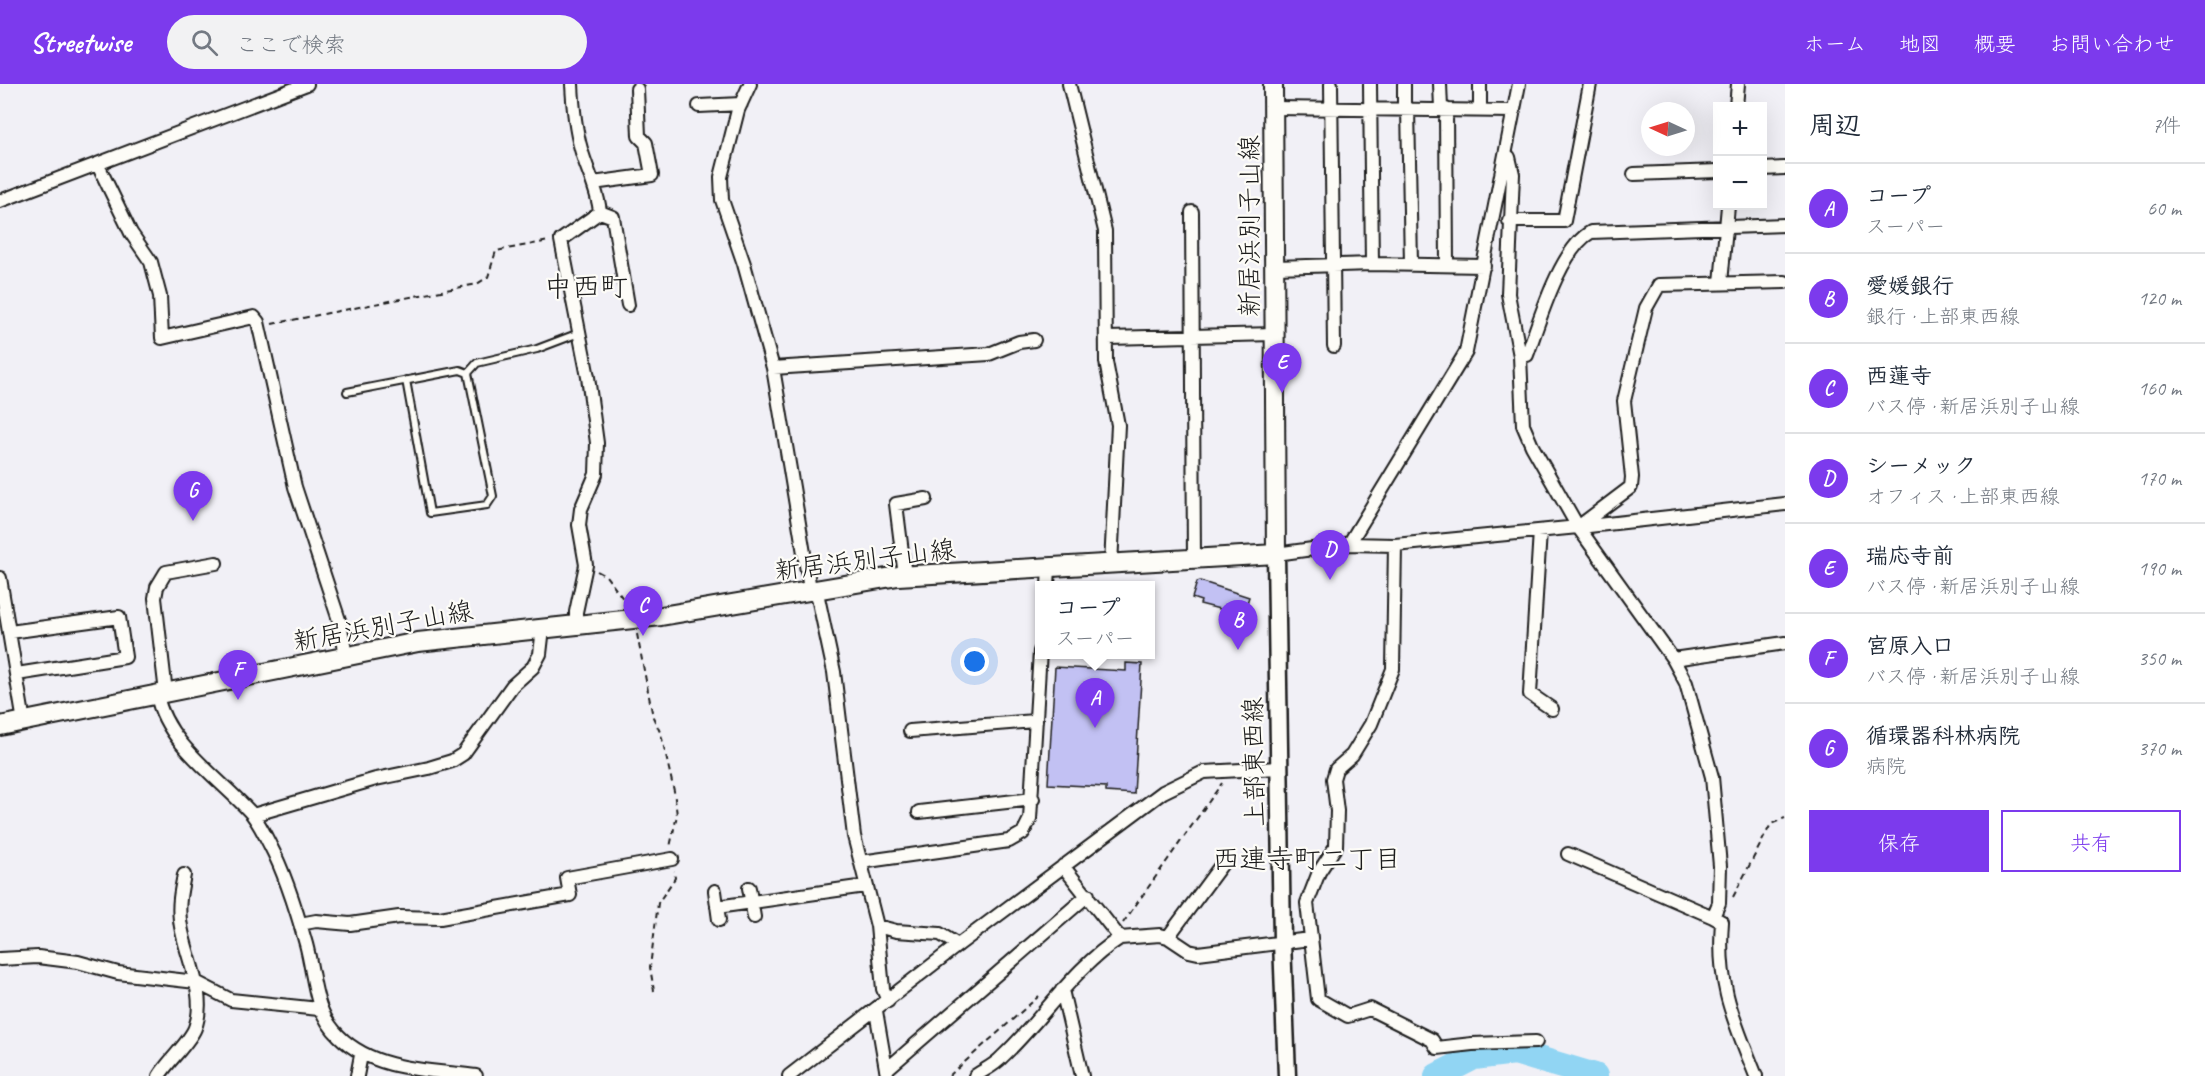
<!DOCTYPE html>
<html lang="ja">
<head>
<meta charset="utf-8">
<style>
	body { margin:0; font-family:Caveat,"Klee One",sans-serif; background:#f2f2f3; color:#1f2937 }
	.controls { position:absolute; right:18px; top:18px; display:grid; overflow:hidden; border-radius:0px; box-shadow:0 6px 24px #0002 }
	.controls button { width:54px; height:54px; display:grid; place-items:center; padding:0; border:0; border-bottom:2px solid #e0e1e3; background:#fff; color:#1f2937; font:30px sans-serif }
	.compass { position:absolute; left:1641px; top:18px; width:54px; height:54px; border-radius:50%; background:#fff; box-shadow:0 6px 24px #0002; rotate:274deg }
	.you { position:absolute; left:975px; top:578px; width:21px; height:21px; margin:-15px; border:4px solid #fff; border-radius:50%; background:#1a73e8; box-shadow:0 0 0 9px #1a73e833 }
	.badge { display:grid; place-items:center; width:39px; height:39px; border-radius:50%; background:#7c3aed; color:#fff; font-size:20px; font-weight:700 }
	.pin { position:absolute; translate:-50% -50px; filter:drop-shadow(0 2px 3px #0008) }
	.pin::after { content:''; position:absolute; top:32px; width:21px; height:18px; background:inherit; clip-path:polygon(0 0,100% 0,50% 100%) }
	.popup { position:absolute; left:1035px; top:497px; width:120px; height:78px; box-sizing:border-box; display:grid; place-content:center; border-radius:0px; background:#fff; filter:drop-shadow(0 2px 4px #0005); font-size:20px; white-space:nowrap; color:#747a83 }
	.popup b { font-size:22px; color:#1f2937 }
	.popup::after { content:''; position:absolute; left:50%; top:100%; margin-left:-12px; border:12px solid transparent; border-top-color:#fff }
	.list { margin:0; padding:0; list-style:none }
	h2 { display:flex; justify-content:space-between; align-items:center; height:78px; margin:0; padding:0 24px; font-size:26px }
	h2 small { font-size:20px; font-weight:400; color:#747a83 }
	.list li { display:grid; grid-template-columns:39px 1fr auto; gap:18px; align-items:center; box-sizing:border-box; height:90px; padding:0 24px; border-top:2px solid #e0e1e3 }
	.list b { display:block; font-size:22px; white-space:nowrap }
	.list p { margin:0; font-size:20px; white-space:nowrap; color:#747a83 }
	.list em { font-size:20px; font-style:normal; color:#747a83 }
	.actions { display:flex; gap:12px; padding:18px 24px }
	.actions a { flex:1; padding:14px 0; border:2px solid #7c3aed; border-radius:0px; text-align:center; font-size:21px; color:#7c3aed }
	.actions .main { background:#7c3aed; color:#fff }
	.icon { flex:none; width:33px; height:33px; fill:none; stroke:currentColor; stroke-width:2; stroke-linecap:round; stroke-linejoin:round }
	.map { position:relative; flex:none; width:1785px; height:992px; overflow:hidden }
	header { display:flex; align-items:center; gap:36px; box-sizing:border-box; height:84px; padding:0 30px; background:#7c3aed; color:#fff }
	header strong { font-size:28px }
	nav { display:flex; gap:33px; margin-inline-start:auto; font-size:21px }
	.search { width:420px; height:54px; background:#f2f2f3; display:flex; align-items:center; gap:15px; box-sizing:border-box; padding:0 21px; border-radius:33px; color:#747a83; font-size:22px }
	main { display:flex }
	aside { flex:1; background:#fff }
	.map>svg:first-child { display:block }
</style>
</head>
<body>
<header>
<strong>Streetwise</strong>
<div class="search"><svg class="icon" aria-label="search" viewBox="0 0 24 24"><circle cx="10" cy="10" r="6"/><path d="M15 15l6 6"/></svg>ここで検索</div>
<nav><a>ホーム</a><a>地図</a><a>概要</a><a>お問い合わせ</a></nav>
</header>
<main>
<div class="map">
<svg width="1785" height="992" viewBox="0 0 1785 992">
	<rect width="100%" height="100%" fill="#f1f0f6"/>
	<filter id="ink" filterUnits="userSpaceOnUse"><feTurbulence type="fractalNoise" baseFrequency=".0167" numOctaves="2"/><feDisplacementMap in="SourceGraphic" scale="12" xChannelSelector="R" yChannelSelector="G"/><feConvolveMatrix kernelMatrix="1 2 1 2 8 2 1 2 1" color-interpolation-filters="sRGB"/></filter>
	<g filter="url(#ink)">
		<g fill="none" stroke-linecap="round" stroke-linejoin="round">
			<path stroke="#91d5f3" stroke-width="26" d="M 1437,992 L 1474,973 L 1515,968 L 1595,992"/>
		</g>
		<path fill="#c2c1f3" stroke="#1c1c1c" stroke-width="1.5" d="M 1200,497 L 1249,513 L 1243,531 L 1200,520 L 1201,517 L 1192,514 L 1197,498 Z
			M 1126,579 L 1142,580 L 1134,710 L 1106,708 L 1106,703 L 1048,700 L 1055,583 L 1126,587 Z"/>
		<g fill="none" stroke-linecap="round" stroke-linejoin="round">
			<g stroke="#1c1c1c" stroke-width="10">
				<path id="lane" d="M 406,296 L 430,429 L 487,421 L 493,412 L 468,289 L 477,279 L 537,265 L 579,249
					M 347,308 L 460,286 L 468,289"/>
			</g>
			<g stroke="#1c1c1c" stroke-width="16">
				<path id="street" d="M 572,0 C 573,22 575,44 581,65 C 587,87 598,106 600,128 L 561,156 L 588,293 L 597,359 L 596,390 L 581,425 L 579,441 L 586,481 L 576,528 L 576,540
					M 750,0 L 738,26 L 721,93 L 722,116 L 744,180 L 773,284 L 810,505
					M 1069,0 L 1105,147 L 1106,278 L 1118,341 L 1111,481
					M 1331,0 L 1334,262
					M 1370,0 L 1372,180
					M 1404,0 L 1404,24
					M 1440,0 L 1441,24
					M 699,22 L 741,20
					M 1736,22 L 1738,0
					M 1274,24 L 1514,27
					M 1408,24 L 1411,180
					M 1446,25 L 1447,180
					M 1480,25 L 1480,0
					M 1509,73 L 1513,90 L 1508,210 L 1520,272 L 1523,341 L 1532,362 L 1578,443
					M 98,81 L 131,149 L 151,178 L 160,212 L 162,254 L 254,233 L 258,238 L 295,403 L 340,539 L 346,572
					M 1762,85 L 1785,84
					M 1634,90 L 1718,87
					M 593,99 L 652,91 L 646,59 L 639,52 L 637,5
					M 0,117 L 307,0
					M 600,128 L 613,133 L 628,221
					M 1192,128 L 1194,476
					M 1509,137 L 1564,137 L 1590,0
					M 1275,183 L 1372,180 L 1484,182
					M 1721,199 L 1728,122
					M 1107,254 L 1275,250
					M 1520,272 L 1527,271 C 1539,238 1560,165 1591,148 L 1785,141
					M 773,284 L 989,270 L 1019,258 L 1034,256
					M 1578,443 L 1631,403 L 1632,393 L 1624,317 L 1646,224 L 1659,201 L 1785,198
					M 1580,443 L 1785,420
					M 1540,447 L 1530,610 L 1552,625
					M 1349,460 L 1466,268 L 1519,0
					M 1395,461 L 1393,585 L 1371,640 L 1352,671 L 1336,685 L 1333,695 L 1337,727 L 1336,762 L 1319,788 L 1307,819 L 1318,915 L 1348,932 L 1370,925 L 1432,956 L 1437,964 L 1472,960 L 1536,958
					M 1276,470 L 1349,460 L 1395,461 L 1578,443 L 1673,575 L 1686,599 L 1712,693 L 1720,782 L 1719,819 L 1713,833 L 1722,838 C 1717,902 1733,934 1756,992
					M 905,492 L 896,420 L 926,415
					M 0,494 L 24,638
					M 1048,502 L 1049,484
					M 816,504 L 834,588 L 854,752 L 877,842 L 883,905 L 888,917
					M 10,548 L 119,533 L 125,573 L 17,590
					M 1673,575 L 1785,559
					M 166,609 L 155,514 L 157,503 L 166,488 L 216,479
					M 157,611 C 166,660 221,695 252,730 C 259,739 265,751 270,761 C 286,791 297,828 306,860 C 315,893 313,927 339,952 C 374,987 429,986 476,992
					M 910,647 L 1035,637
					M 919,728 L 1033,715
					M 253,731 L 376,695 L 429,684 L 452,677 L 463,670 L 512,602 L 533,583 L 540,570 L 543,544
					M 1568,770 L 1713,833
					M 861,778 L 1009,757 L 1023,749 L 1030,735 L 1040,567
					M 1222,780 L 1168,853 L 1189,867 L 1198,869 L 1310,855
					M 1063,782 L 1120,854 L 1160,851 L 1168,853
					M 749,804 L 754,833
					M 715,807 L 719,836
					M 717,823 L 865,802
					M 300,840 L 316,837 L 350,840 L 399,833 L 440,834 L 570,811 L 567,794 L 672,775
					M 877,842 L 896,847 L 940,850 L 958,861
					M 0,875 L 38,873 L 78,878 L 118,889 L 196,898 L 231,916 L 319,925
					M 1062,906 L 1082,992
					M 876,927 L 887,991
					M 886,986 L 1088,811
					M 159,992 C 168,977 189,959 195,944 C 208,909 184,871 180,836 C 178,820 181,806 184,791
					M 357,992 L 361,971
					M 789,992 L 958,861 L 1163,708 L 1204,688 L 1279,684
					M 975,992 C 984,986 995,981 1002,973 C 1043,935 1073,884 1120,854"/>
			</g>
			<g stroke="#1c1c1c" stroke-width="21">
				<path id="secondary" d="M 1276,470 L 1282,857 L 1287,992"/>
			</g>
			<g stroke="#1c1c1c" stroke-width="22">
				<path id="primary" d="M 0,642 L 418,558 L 661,532 L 898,492 L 1276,470 L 1273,0"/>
			</g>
			<path stroke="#1c1c1c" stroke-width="2" stroke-dasharray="6 4.5" stroke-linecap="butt" d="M 272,240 L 477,200 L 488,193 L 496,167 L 549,157
				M 597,487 L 606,492 L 627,520
				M 637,550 L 653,633 L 661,650 L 674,707 L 677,731 L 670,763
				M 1733,813 L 1771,740 L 1785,734
				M 1123,839 L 1222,699
				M 654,907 L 650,883 L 658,819 L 675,794 L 674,787
				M 949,992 L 1039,912"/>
			<use href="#lane" stroke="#fdfcf7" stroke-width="6"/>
			<use href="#street" stroke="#fdfcf7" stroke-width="12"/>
			<use href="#secondary" stroke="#fdfcf7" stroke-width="16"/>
			<use href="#primary" stroke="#fdfcf7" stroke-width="18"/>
		</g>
	</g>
	<g text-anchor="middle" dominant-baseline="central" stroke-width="4.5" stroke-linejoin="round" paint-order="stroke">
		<g font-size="26" fill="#1c1c1c" stroke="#fdfcf7">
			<text transform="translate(1249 142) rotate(-90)">新居浜別子山線</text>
			<text transform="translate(865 476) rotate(-7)">新居浜別子山線</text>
			<text transform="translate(383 542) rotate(-10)">新居浜別子山線</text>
			<text transform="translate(1254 678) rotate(-91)">上部東西線</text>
		</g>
		<g font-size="27" fill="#1c1c1c" stroke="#fdfcf7">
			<text x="1307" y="775">西連寺町二丁目</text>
		</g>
		<g font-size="28" fill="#1c1c1c" stroke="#fdfcf7">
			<text x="586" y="202">中西町</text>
		</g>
	</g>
</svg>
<div class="controls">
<button>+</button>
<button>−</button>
</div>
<svg class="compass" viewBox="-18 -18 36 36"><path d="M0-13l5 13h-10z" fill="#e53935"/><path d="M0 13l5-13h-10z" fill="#747a83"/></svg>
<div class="you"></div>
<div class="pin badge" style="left:1095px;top:644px">A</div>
<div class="popup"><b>コープ</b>スーパー</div>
<div class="pin badge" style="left:1238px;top:566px">B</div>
<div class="pin badge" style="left:643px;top:552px">C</div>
<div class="pin badge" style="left:1330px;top:496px">D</div>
<div class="pin badge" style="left:1282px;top:309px">E</div>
<div class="pin badge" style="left:238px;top:616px">F</div>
<div class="pin badge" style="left:193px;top:437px">G</div>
</div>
<aside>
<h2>周辺<small>7件</small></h2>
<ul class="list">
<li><span class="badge">A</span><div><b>コープ</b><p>スーパー</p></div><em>60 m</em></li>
<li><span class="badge">B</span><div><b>愛媛銀行</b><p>銀行 · 上部東西線</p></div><em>120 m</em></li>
<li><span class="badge">C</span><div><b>西蓮寺</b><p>バス停 · 新居浜別子山線</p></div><em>160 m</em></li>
<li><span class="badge">D</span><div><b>シーメック</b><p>オフィス · 上部東西線</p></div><em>170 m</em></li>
<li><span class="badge">E</span><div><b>瑞応寺前</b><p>バス停 · 新居浜別子山線</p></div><em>190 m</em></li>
<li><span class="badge">F</span><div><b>宮原入口</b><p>バス停 · 新居浜別子山線</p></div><em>350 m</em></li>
<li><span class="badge">G</span><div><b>循環器科林病院</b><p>病院</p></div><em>370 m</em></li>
</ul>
<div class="actions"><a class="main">保存</a><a>共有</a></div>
</aside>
</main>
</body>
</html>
